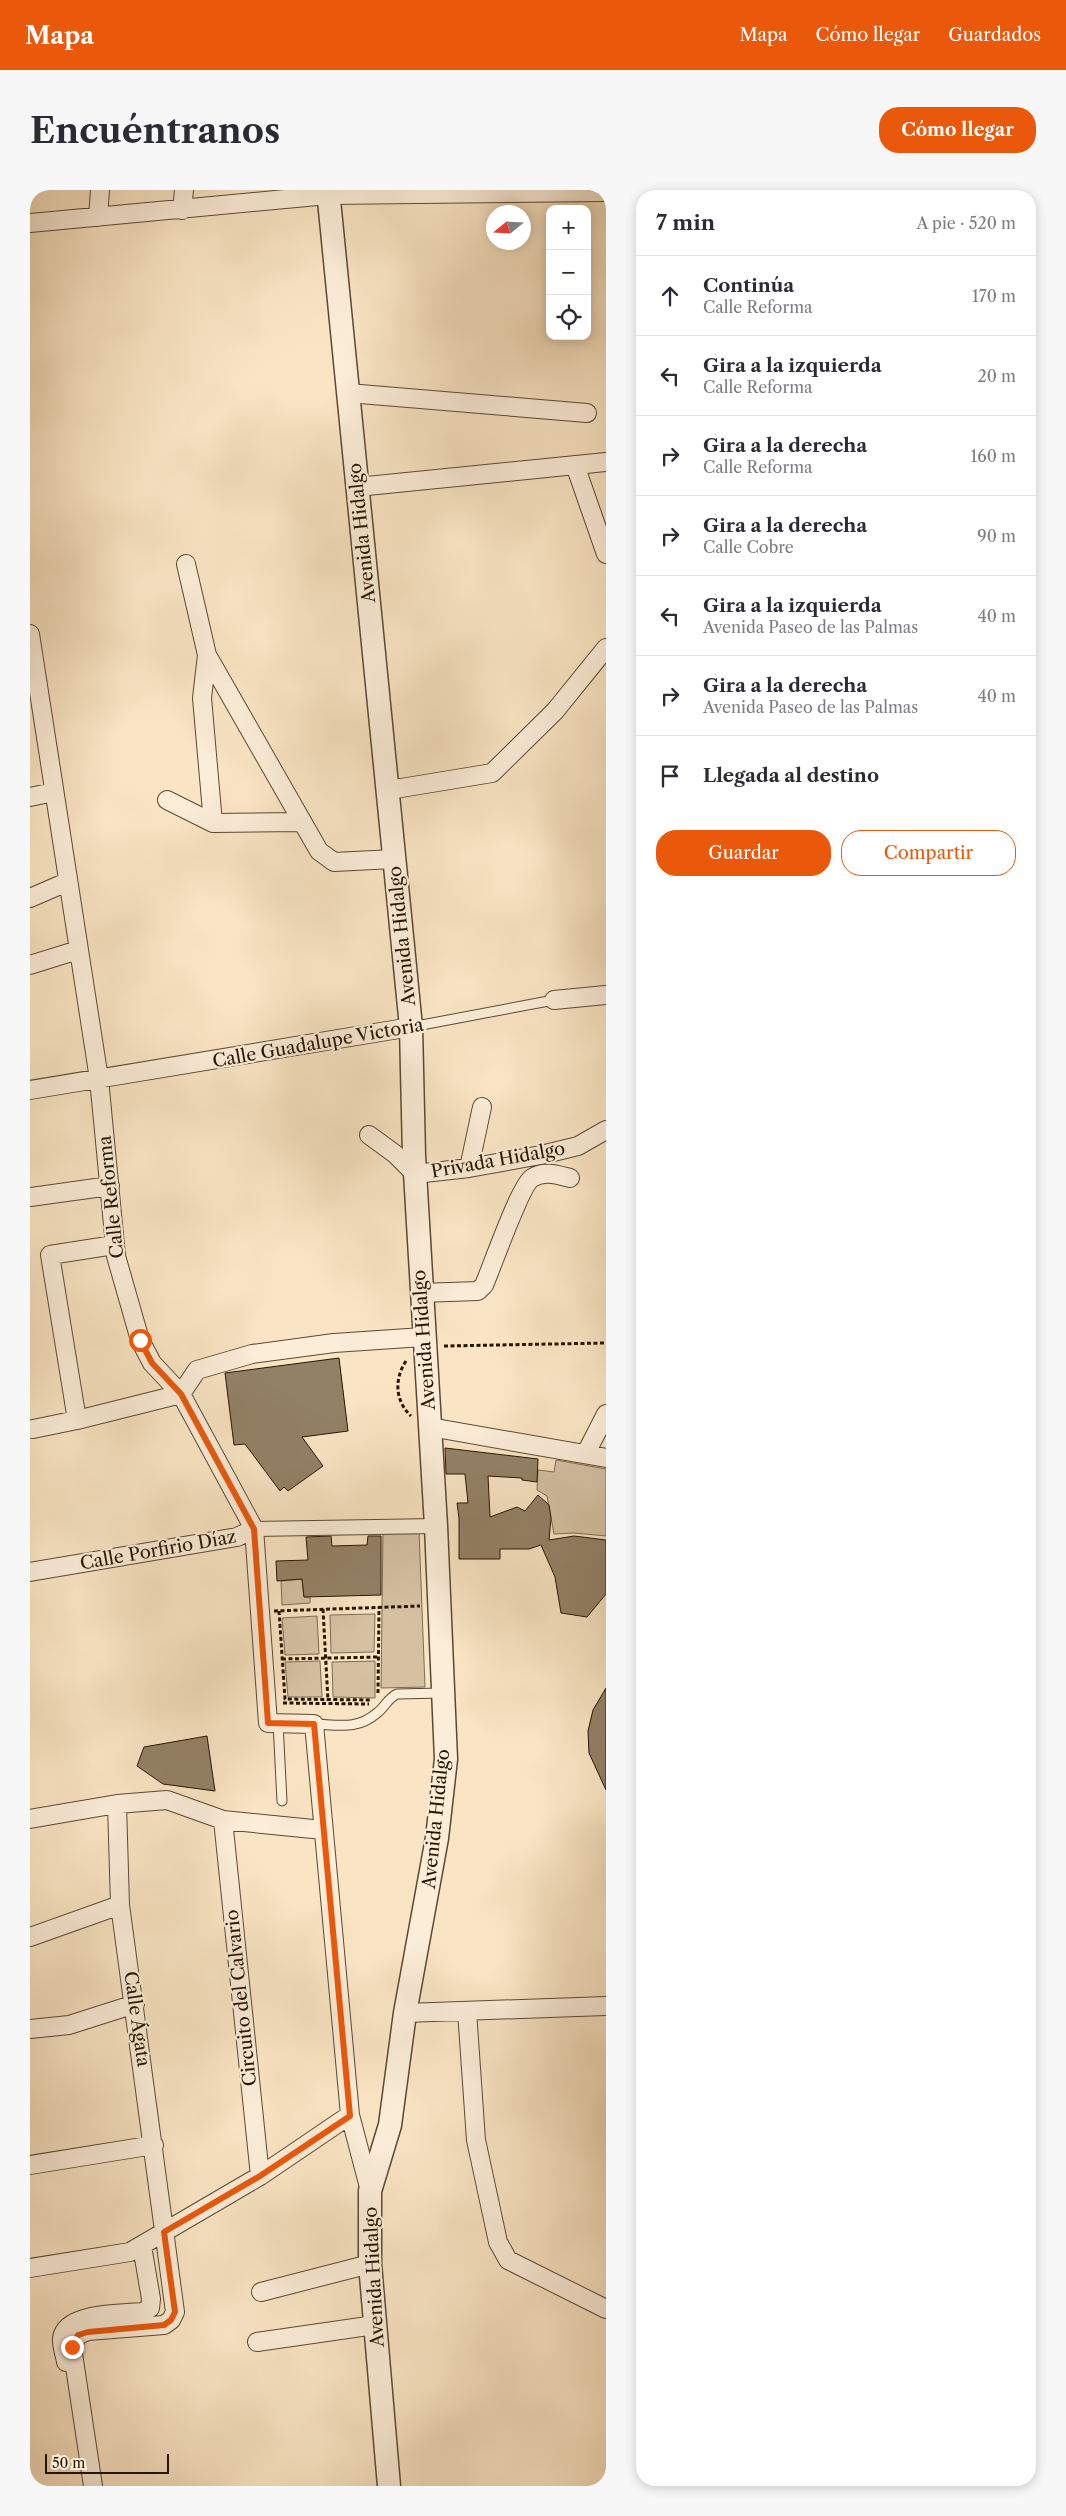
<!DOCTYPE html>
<html lang="es">
<head>
<meta charset="utf-8">
<style>
	body { margin:0; font-family:"Libre Caslon Text",serif; background:#f7f7f7; color:#2b2b33 }
	.controls { position:absolute; right:15px; top:15px; display:grid; overflow:hidden; border-radius:10px; box-shadow:0 2px 12px #0003 }
	.controls button { width:45px; height:45px; display:grid; place-items:center; padding:0; border:0; border-bottom:1px solid #e1e1e2; background:#fff; color:#2b2b33; font:25px sans-serif }
	.compass { position:absolute; left:456px; top:15px; width:45px; height:45px; border-radius:50%; background:#fff; box-shadow:0 2px 12px #0003; rotate:252deg }
	.scale { position:absolute; left:15px; bottom:12px; width:124px; box-sizing:border-box; padding-left:5px; border:2px solid #251501; border-top:0; font-size:14px; line-height:18px; white-space:nowrap; color:#251501; -webkit-text-stroke:4px #fbedd8; paint-order:stroke }
	.stop { position:absolute; width:15px; height:15px; margin:-11px; border:4px solid #ea580c; border-radius:50%; background:#fff }
	.stop.end { background:#ea580c; border-color:#fff; box-shadow:0 1px 5px #0008 }
	.list { margin:0; padding:0; list-style:none }
	h2 { display:flex; justify-content:space-between; align-items:center; height:65px; margin:0; padding:0 20px; font-size:21px }
	h2 small { font-size:16px; font-weight:400; color:#7c7c81 }
	.list li { display:grid; grid-template-columns:32px 1fr auto; gap:15px; align-items:center; box-sizing:border-box; height:80px; padding:0 20px; border-top:1px solid #e1e1e2 }
	.list b { display:block; font-size:19px; white-space:nowrap }
	.list p { margin:0; font-size:16px; white-space:nowrap; color:#7c7c81 }
	.list em { font-size:16px; font-style:normal; color:#7c7c81 }
	.actions { display:flex; gap:10px; padding:15px 20px }
	.actions a { flex:1; padding:11px 0; border:1px solid #ea580c; border-radius:20px; text-align:center; font-size:18px; color:#ea580c }
	.actions .main { background:#ea580c; color:#fff }
	.icon { flex:none; width:28px; height:28px; fill:none; stroke:currentColor; stroke-width:2; stroke-linecap:round; stroke-linejoin:round }
	.map { position:relative; flex:none; width:576px; height:2296px; overflow:hidden; border-radius:20px }
	header { display:flex; align-items:center; gap:30px; box-sizing:border-box; height:70px; padding:0 25px; background:#ea580c; color:#fff }
	header strong { font-size:24px }
	nav { display:flex; gap:28px; margin-inline-start:auto; font-size:18px }
	.intro { display:flex; align-items:center; justify-content:space-between; box-sizing:border-box; height:120px; padding:0 30px }
	h1 { margin:0; font-size:35px }
	.button { padding:12px 22px; border-radius:20px; background:#ea580c; color:#fff; font-size:18px; font-weight:700 }
	main { display:flex; gap:30px; padding:0 30px }
	aside { flex:1; background:#fff; border-radius:20px; box-shadow:0 2px 12px #0003 }
	.map>svg:first-child { display:block }
</style>
</head>
<body>
<header>
<strong>Mapa</strong>
<nav><a>Mapa</a><a>Cómo llegar</a><a>Guardados</a></nav>
</header>
<div class="intro"><h1>Encuéntranos</h1><a class="button">Cómo llegar</a></div>
<main>
<div class="map">
<svg width="576" height="2296" viewBox="0 0 576 2296">
	<rect width="100%" height="100%" fill="#f9e4c3"/>
	<filter id="stains"><feTurbulence type="fractalNoise" baseFrequency=".004" numOctaves="4"/><feColorMatrix values="0 0 0 0 .2 0 0 0 0 .09 0 0 0 0 .02 0 0 0 .5 -.17"/></filter>
	<radialGradient id="worn" r=".72"><stop offset=".6" stop-color="#630" stop-opacity="0"/><stop offset="1" stop-color="#630" stop-opacity=".3"/></radialGradient>
	<path fill="#d5c1a2" stroke="#7d6b52" d="M 526,1270 L 576,1279 L 576,1346 L 544,1343 L 524,1344 L 517,1306 L 507,1300 L 508,1280 L 524,1282 Z
		M 353,1341 L 389,1341 L 395,1497 L 351,1498 Z
		M 272,1389 L 274,1407 L 280,1407 L 280,1413 L 252,1415 L 251,1391 Z
		M 345,1424 L 344,1462 L 301,1463 L 300,1425 Z
		M 287,1426 L 289,1464 L 255,1465 L 252,1428 Z
		M 290,1471 L 292,1507 L 258,1507 L 255,1472 Z
		M 345,1471 L 345,1508 L 303,1507 L 302,1472 Z"/>
	<path fill="#938166" stroke="#251501" d="M 309,1168 L 318,1241 L 272,1247 L 293,1276 L 258,1301 L 254,1297 L 250,1301 L 215,1254 L 204,1255 L 195,1183 Z
		M 415,1258 L 508,1269 L 507,1292 L 492,1290 L 492,1288 L 458,1286 L 460,1327 L 487,1317 L 495,1321 L 508,1305 L 519,1315 L 521,1328 L 519,1350 L 544,1346 L 576,1350 L 576,1404 L 557,1427 L 531,1423 L 525,1387 L 511,1355 L 499,1359 L 470,1359 L 470,1369 L 429,1369 L 429,1328 L 427,1313 L 438,1313 L 435,1284 L 416,1284 Z
		M 301,1346 L 302,1356 L 337,1355 L 338,1346 L 351,1346 L 351,1405 L 274,1407 L 272,1389 L 247,1391 L 246,1371 L 278,1370 L 276,1347 Z
		M 576,1498 L 576,1600 L 559,1563 L 558,1541 L 563,1520 Z
		M 177,1546 L 185,1601 L 133,1594 L 107,1576 L 114,1557 Z"/>
	<g fill="none" stroke-linecap="round" stroke-linejoin="round">
		<g stroke="#5a4932" stroke-width="11">
			<path id="service" d="M 381,837 L 524,810
				M 248,1533 L 252,1611
				M 284,1534 C 310,1535 327,1540 347,1523 C 355,1517 358,1508 367,1504 L 412,1503"/>
		</g>
		<g stroke="#5a4932" stroke-width="16">
			<path id="pedestrian" d="M 224,1339 L 406,1336"/>
		</g>
		<g stroke="#5a4932" stroke-width="20">
			<path id="minor" d="M 152,20 L 154,0
				M 68,27 L 70,0
				M 0,33 L 298,5 L 576,2
				M 318,203 L 557,223
				M 545,275 L 576,364
				M 327,297 L 576,272
				M 156,374 L 177,465 L 172,508 L 183,633
				M 0,444 L 69,889 L 86,1066 L 110,1150 L 122,1173 L 151,1204 L 224,1339 L 238,1533 L 284,1534 L 320,1925 L 340,2001
				M 177,465 L 289,661 L 304,672 L 364,669
				M 359,600 L 462,583 L 525,521 L 576,458
				M 0,607 L 24,602
				M 137,610 L 183,633 L 271,632
				M 0,708 L 37,692
				M 0,775 L 48,760
				M 524,810 L 576,805
				M 0,900 L 381,837
				M 339,945 L 365,964 L 385,984 L 439,978 L 511,965 L 548,956 L 576,940
				M 439,978 L 452,917
				M 0,1007 L 80,996
				M 390,1103 L 448,1101 L 454,1095 C 462,1077 490,996 502,988 C 514,980 528,985 540,988
				M 47,1230 L 20,1065 L 84,1055
				M 400,1237 L 576,1268
				M 3,1239 L 47,1230 L 151,1204 L 167,1180 L 222,1164 L 304,1153 L 393,1147
				M 556,1263 L 576,1224
				M 0,1382 L 207,1347 L 224,1339
				M 0,1629 L 87,1614 L 137,1610 L 193,1630 L 293,1640
				M 193,1630 L 230,1986
				M 0,1747 L 90,1715
				M 437,1821 L 446,1950 L 468,2052 L 478,2070 L 576,2119
				M 375,1823 L 576,1816
				M 0,1839 L 39,1835 L 105,1814
				M 0,1975 L 124,1955
				M 0,2078 L 100,2062 L 230,1986 L 320,1925
				M 231,2102 L 340,2074
				M 227,2152 L 345,2135
				M 36,2172 C 35,2165 31,2155 32,2148 C 36,2122 93,2124 113,2122 L 120,2118 L 121,2109 L 112,2056
				M 63,2296 L 42,2157 L 48,2145 L 58,2141 L 134,2135 L 141,2130 L 145,2122 L 90,1715 L 87,1614"/>
		</g>
		<g stroke="#5a4932" stroke-width="25">
			<path id="tertiary" d="M 298,0 L 381,837 L 384,966 L 406,1336 L 416,1569 L 407,1648 L 375,1823 L 360,1935 L 340,2001 L 340,2074 L 359,2296"/>
		</g>
		<path stroke="#251501" stroke-width="3" stroke-dasharray="4 2.5" stroke-linecap="butt" d="M 414,1156 L 576,1153
			M 376,1171 C 364,1189 365,1211 381,1226
			M 293,1419 L 298,1511
			M 244,1421 L 390,1416
			M 249,1421 L 255,1509 L 342,1510
			M 252,1469 L 349,1467
			M 348,1503 L 349,1417
			M 253,1513 L 339,1514"/>
		<use href="#service" stroke="#fbedd8" stroke-width="9"/>
		<use href="#pedestrian" stroke="#fbedd8" stroke-width="14"/>
		<use href="#minor" stroke="#fbedd8" stroke-width="18"/>
		<use href="#tertiary" stroke="#fbedd8" stroke-width="22"/>
	</g>
	<g fill="none" stroke-linecap="round" stroke-linejoin="round">
		<path stroke="#ea580c" stroke-width="6" d="M 42,2157 L 48,2145 L 58,2142 L 134,2135 L 141,2130 L 145,2122 L 134,2042 L 230,1986 L 320,1926 L 284,1534 L 238,1533 L 224,1339 L 151,1204 L 122,1173 L 110,1150"/>
	</g>
	<g text-anchor="middle" dominant-baseline="central" stroke-width="4.5" stroke-linejoin="round" paint-order="stroke">
		<g font-size="18" fill="#251501" stroke="#fbedd8">
			<text transform="translate(332 343) rotate(-96)">Avenida Hidalgo</text>
			<text transform="translate(372 746) rotate(-96)">Avenida Hidalgo</text>
			<text transform="translate(288 853) rotate(-10)">Calle Guadalupe Victoria</text>
			<text transform="translate(468 970) rotate(-10)">Privada Hidalgo</text>
			<text transform="translate(81 1007) rotate(-96)">Calle Reforma</text>
			<text transform="translate(394 1150) rotate(-94)">Avenida Hidalgo</text>
			<text transform="translate(128 1360) rotate(-10)">Calle Porfirio Díaz</text>
			<text transform="translate(406 1629) rotate(-84)">Avenida Hidalgo</text>
			<text transform="translate(211 1808) rotate(-96)">Circuito del Calvario</text>
			<text transform="translate(107 1829) rotate(82)">Calle Ágata</text>
			<text transform="translate(344 2087) rotate(-93)">Avenida Hidalgo</text>
		</g>
	</g>
	<rect width="100%" height="100%" filter="url(#stains)"/>
	<rect width="100%" height="100%" fill="url(#worn)"/>
</svg>
<div class="controls">
<button>+</button>
<button>−</button>
<button><svg class="icon" aria-label="locate" viewBox="0 0 24 24"><circle cx="12" cy="12" r="6"/><path d="M12 2v4M12 18v4M2 12h4M18 12h4"/></svg></button>
</div>
<svg class="compass" viewBox="-18 -18 36 36"><path d="M0-13l5 13h-10z" fill="#e53935"/><path d="M0 13l5-13h-10z" fill="#7c7c81"/></svg>
<div class="scale">50 m</div>
<div class="stop" style="left:110px;top:1150px"></div>
<div class="stop end" style="left:42px;top:2157px"></div>
</div>
<aside>
<h2>7 min<small>A pie · 520 m</small></h2>
<ul class="list">
<li><svg class="icon" aria-label="ahead" viewBox="0 0 24 24"><path d="M12 20V5M6 11l6-6 6 6"/></svg><div><b>Continúa</b><p>Calle Reforma</p></div><em>170 m</em></li>
<li><svg class="icon" aria-label="left" viewBox="0 0 24 24"><path d="M17 20v-9H6M10 6l-5 5 5 5"/></svg><div><b>Gira a la izquierda</b><p>Calle Reforma</p></div><em>20 m</em></li>
<li><svg class="icon" aria-label="right" viewBox="0 0 24 24"><path d="M7 20v-9h11M14 6l5 5-5 5"/></svg><div><b>Gira a la derecha</b><p>Calle Reforma</p></div><em>160 m</em></li>
<li><svg class="icon" aria-label="right" viewBox="0 0 24 24"><path d="M7 20v-9h11M14 6l5 5-5 5"/></svg><div><b>Gira a la derecha</b><p>Calle Cobre</p></div><em>90 m</em></li>
<li><svg class="icon" aria-label="left" viewBox="0 0 24 24"><path d="M17 20v-9H6M10 6l-5 5 5 5"/></svg><div><b>Gira a la izquierda</b><p>Avenida Paseo de las Palmas</p></div><em>40 m</em></li>
<li><svg class="icon" aria-label="right" viewBox="0 0 24 24"><path d="M7 20v-9h11M14 6l5 5-5 5"/></svg><div><b>Gira a la derecha</b><p>Avenida Paseo de las Palmas</p></div><em>40 m</em></li>
<li><svg class="icon" aria-label="arrive" viewBox="0 0 24 24"><path d="M6 21V4h12l-3 4 3 4H6"/></svg><div><b>Llegada al destino</b></div></li>
</ul>
<div class="actions"><a class="main">Guardar</a><a>Compartir</a></div>
</aside>
</main>
</body>
</html>
